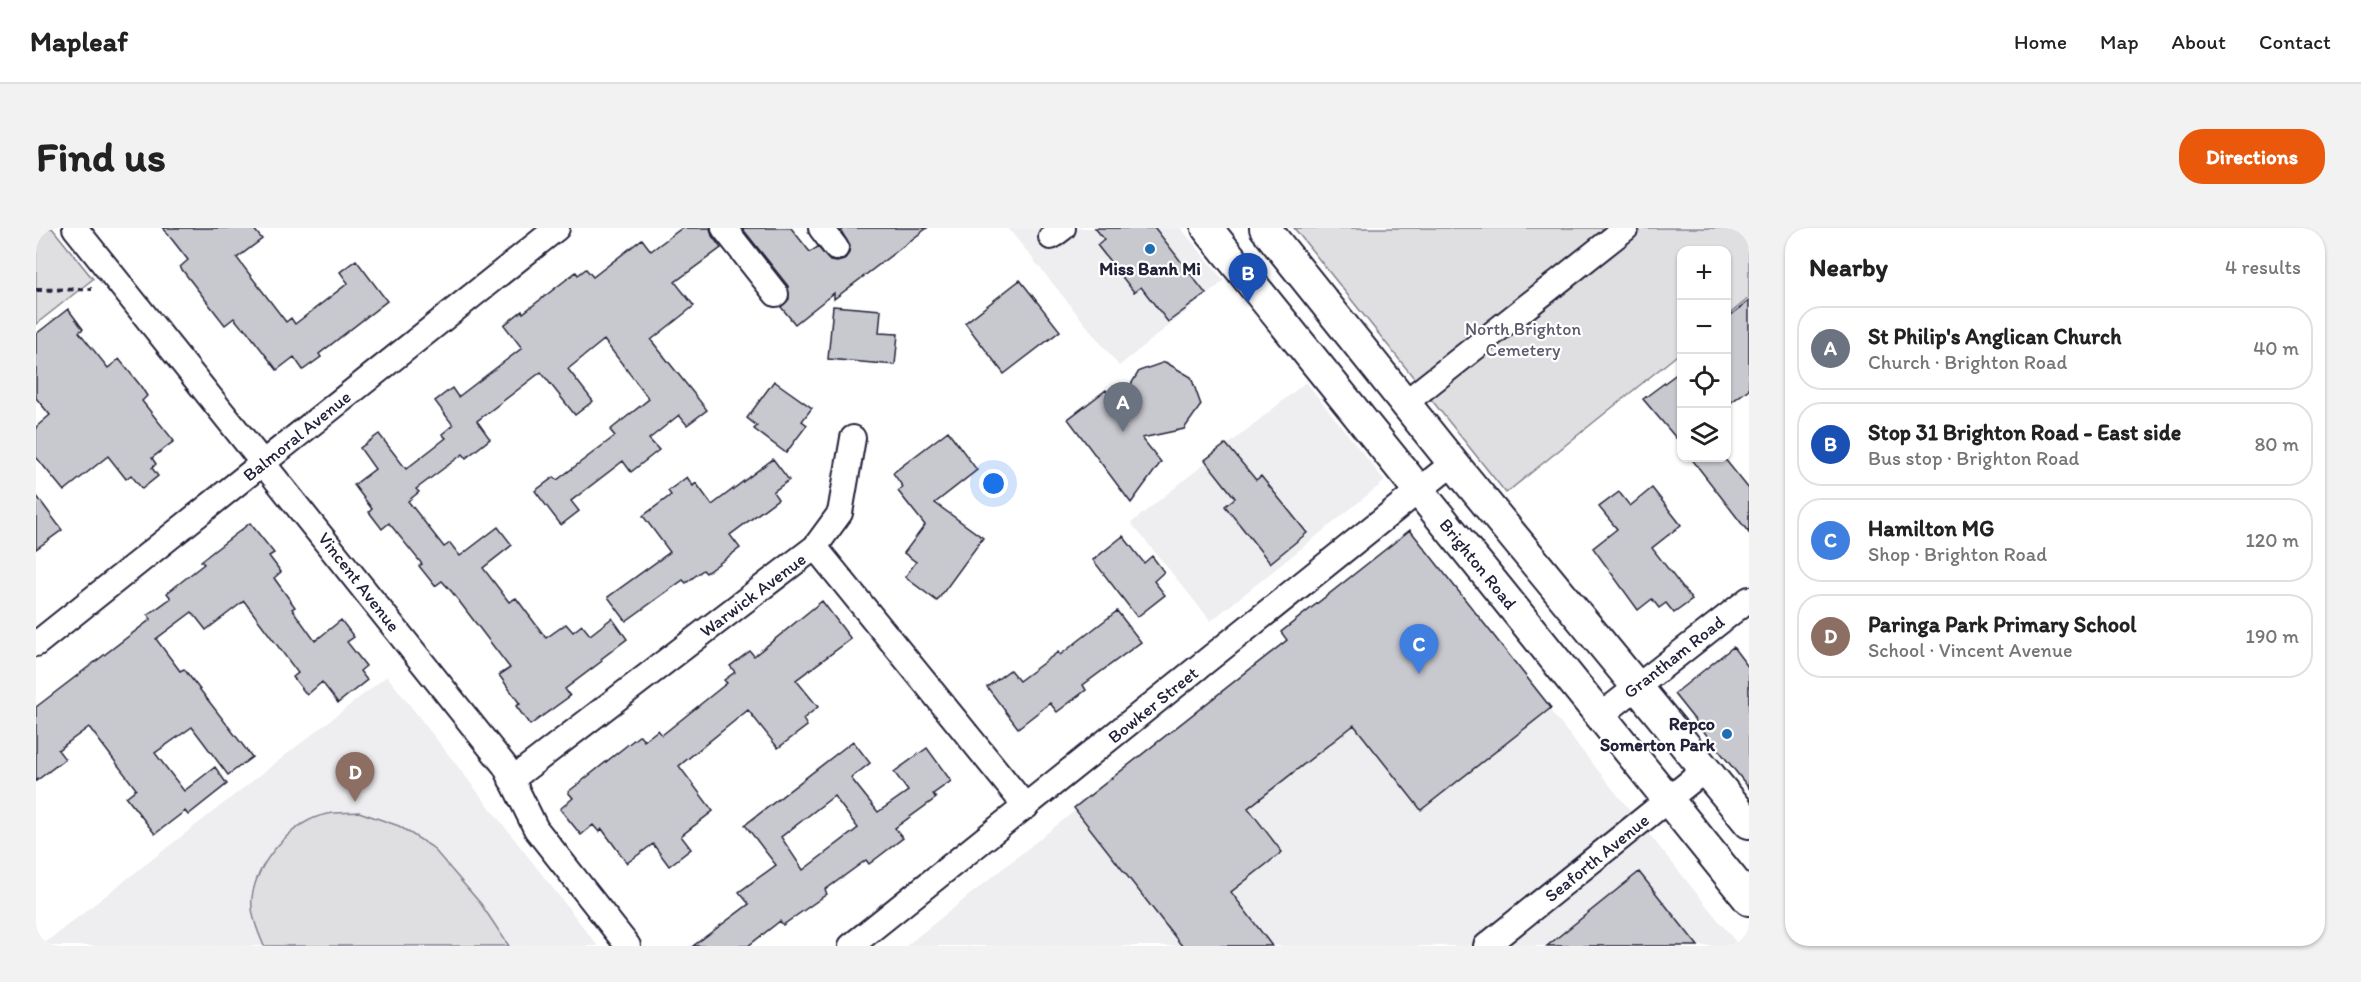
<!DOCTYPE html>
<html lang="en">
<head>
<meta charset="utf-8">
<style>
	body { margin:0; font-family:Itim,sans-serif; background:#f2f2f2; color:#222 }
	.controls { position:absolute; right:18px; top:18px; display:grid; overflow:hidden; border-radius:12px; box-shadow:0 2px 4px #0004 }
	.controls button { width:54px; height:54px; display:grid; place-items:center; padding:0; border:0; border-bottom:2px solid #e0e0e0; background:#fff; color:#222; font:30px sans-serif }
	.you { position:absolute; left:958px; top:256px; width:21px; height:21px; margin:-15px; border:4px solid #fff; border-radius:50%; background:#1a73e8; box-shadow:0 0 0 9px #1a73e833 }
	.badge { display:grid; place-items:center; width:39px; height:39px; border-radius:50%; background:#ea580c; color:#fff; font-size:20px; font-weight:700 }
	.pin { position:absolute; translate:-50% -50px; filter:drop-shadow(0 2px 3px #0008) }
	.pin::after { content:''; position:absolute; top:32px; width:21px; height:18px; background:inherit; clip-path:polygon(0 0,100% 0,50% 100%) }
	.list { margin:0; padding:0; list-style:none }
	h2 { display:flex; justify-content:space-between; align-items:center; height:78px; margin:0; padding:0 24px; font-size:26px }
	h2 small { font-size:20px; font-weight:400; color:#767676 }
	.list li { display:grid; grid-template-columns:39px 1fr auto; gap:18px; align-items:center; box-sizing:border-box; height:84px; margin:0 12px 12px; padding:0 12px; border:2px solid #e0e0e0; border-radius:24px }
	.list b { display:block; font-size:22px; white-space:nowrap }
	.list p { margin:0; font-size:20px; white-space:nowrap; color:#767676 }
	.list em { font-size:20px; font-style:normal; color:#767676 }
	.icon { flex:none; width:33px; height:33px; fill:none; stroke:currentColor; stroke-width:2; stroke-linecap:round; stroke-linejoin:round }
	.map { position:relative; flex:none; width:1713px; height:718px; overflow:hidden; border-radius:24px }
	header { display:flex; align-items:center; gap:36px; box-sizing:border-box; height:84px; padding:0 30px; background:#fff; border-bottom:2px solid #e0e0e0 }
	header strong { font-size:28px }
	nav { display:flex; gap:33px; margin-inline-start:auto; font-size:21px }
	.intro { display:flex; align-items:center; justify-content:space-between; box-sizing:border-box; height:144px; padding:0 36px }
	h1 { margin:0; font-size:42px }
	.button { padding:15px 27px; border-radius:24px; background:#ea580c; color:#fff; font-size:21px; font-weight:700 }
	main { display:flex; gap:36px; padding:0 36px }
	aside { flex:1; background:#fff; border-radius:24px; box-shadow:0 2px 4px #0004 }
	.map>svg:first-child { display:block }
</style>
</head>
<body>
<header>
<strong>Mapleaf</strong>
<nav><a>Home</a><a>Map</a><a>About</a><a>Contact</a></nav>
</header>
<div class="intro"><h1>Find us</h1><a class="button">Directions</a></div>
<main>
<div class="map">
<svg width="1713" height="718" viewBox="0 0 1713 718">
	<rect width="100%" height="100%" fill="#fff"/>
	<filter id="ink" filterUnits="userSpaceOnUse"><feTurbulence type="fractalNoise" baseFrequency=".0167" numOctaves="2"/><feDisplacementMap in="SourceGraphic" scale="12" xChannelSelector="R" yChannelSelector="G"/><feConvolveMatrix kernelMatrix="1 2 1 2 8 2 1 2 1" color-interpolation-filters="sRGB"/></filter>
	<g filter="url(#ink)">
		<path fill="#eeeef1" d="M 972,0 L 1145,0 L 1188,53 L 1083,138 Z
			M 1270,154 L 1349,253 L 1175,393 L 1095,295 Z
			M 1377,312 L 1703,718 L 870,718 Z
			M 351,448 L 562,718 L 5,718 Z"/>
		<path fill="#dfdfe2" stroke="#80808e" stroke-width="1.5" d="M 0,0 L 16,0 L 57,51 L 0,96 Z
			M 1258,0 L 1713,0 L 1713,70 L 1691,88 L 1690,22 L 1646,22 L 1645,124 L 1470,265 Z
			M 323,584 L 363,598 L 396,619 L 445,676 L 473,718 L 228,718 C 222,704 214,685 216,669 C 221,634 256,593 291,586 C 301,584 313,585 323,584 Z"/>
		<path fill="#c8c8cf" stroke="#22223b" stroke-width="1.5" fill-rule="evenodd" d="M 127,0 L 217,0 L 226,11 L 201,30 L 250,94 L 255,90 L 259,96 L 312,55 L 304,44 L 320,32 L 351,73 L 283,126 L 285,129 L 267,142 L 258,129 L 241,142 L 208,99 L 207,101 L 198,90 L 189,97 L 144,39 L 152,32 Z
			M 646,0 L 674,0 L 676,8 L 685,20 L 639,54 L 658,78 L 615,112 L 671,182 L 651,197 L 643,187 L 613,211 L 623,222 L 595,244 L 587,233 L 535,273 L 543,283 L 525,297 L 499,263 L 518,249 L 521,252 L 579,208 L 574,202 L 613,171 L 568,112 L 532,141 L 557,173 L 539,187 L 505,144 L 441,193 L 454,211 L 430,230 L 427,226 L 380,261 L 383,264 L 372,273 L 408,319 L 414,315 L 424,328 L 462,299 L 476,317 L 447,340 L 473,374 L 480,370 L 510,410 L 530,396 L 537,404 L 546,397 L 554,407 L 576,390 L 591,411 L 565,431 L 566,433 L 529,461 L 534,468 L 494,497 L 480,478 L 484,476 L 463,447 L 474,440 L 416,364 L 406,353 L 399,358 L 383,338 L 386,336 L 353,295 L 346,301 L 333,284 L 336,281 L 318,257 L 339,241 L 324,220 L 343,206 L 370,241 L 410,210 L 406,206 L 417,197 L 399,173 L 416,160 L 422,169 L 486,120 L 468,97 L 486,83 L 487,85 L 540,44 L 542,47 L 550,41 L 557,49 L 606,11 L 615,23 Z
			M 706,0 L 755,0 L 774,24 L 782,19 L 794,33 L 801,34 L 808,32 L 813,25 L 814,18 L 805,3 L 809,0 L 891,0 L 798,71 L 798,65 L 759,96 L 745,79 L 753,71 L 752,58 Z
			M 1059,0 L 1119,0 L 1170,66 L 1132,94 L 1105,59 L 1098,64 L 1061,17 L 1068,11 Z
			M 984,52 L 1024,103 L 968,146 L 929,95 Z
			M 1713,73 L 1713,161 L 1690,178 L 1690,91 Z
			M 797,78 L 845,82 L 843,105 L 862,106 L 859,137 L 792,131 Z
			M 32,81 L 47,101 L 43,104 L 72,140 L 83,131 L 104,157 L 111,168 L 106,173 L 138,213 L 116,230 L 120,236 L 116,240 L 122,248 L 106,261 L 95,247 L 90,251 L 72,228 L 28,263 L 0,229 L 0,199 L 14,187 L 0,170 L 0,106 Z
			M 1129,134 L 1155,149 L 1165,177 L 1148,201 L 1106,210 L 1125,234 L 1095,275 L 1032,191 L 1070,162 L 1082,178 L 1103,143 Z
			M 1646,142 L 1646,217 L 1607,171 Z
			M 738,153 L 776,180 L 766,193 L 771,197 L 750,225 L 718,201 L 721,198 L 711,190 Z
			M 912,203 L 941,242 L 899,275 L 947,310 L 901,373 L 869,349 L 880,334 L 868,325 L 889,297 L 862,263 L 867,259 L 857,245 Z
			M 1190,216 L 1220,252 L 1225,248 L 1271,305 L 1234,335 L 1189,278 L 1199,270 L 1169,232 Z
			M 1655,230 L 1688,230 L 1713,261 L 1713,305 Z
			M 737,231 L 753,252 L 737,264 L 742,271 L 694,307 L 704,320 L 670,345 L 667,342 L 650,355 L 647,352 L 590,393 L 572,369 L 634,324 L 607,288 L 635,267 L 632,263 L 651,249 L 657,258 L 660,255 L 676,277 Z
			M 1616,260 L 1645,297 L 1616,320 L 1656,372 L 1638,385 L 1630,375 L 1623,380 L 1616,371 L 1602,382 L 1557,320 L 1581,301 L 1563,279 L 1583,264 L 1594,278 Z
			M 0,267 L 26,302 L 0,321 Z
			M 214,295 L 238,325 L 233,328 L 245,344 L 238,350 L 259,379 L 256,381 L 279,413 L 305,392 L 318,409 L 311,414 L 330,438 L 324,443 L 331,452 L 302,475 L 286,454 L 271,467 L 257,449 L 262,445 L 208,373 L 170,402 L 156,384 L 120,411 L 144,443 L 148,441 L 216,529 L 192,547 L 156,499 L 119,525 L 148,563 L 179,539 L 191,556 L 152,587 L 149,583 L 119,606 L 90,569 L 100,561 L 53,499 L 22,522 L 29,531 L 0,553 L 0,479 L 115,391 L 112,387 L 135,370 L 131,365 L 168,336 L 165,333 Z
			M 1374,302 L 1515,480 L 1385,582 L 1318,497 L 1212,580 L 1246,624 L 1195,664 L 1236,718 L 1146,718 L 1038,580 L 1251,412 L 1245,404 Z
			M 1087,308 L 1108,335 L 1116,328 L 1128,344 L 1118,353 L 1129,367 L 1101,389 L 1057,332 Z
			M 786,373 L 815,411 L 760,452 L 782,479 L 767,491 L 771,498 L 742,520 L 712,482 L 643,538 L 677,583 L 645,608 L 655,621 L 633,638 L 617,616 L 591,635 L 566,601 L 563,604 L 557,597 L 545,607 L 524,581 L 537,570 L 532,564 L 604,507 L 608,513 L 622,502 L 626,507 L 691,455 L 688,452 L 699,444 L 694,438 L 714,423 L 718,428 Z
			M 1081,383 L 1105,414 L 1047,457 L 1050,462 L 1021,484 L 1014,475 L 982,500 L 951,459 L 974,442 L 983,453 L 1022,424 L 1024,427 Z
			M 1697,419 L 1713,440 L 1713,560 L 1638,466 Z
			M 817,513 L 834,535 L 815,550 L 842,584 L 872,563 L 858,544 L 891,520 L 915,553 L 897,566 L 900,570 L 859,600 L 867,610 L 833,636 L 830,632 L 789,662 L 791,666 L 747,697 L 744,693 L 712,718 L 657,718 L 713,676 L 703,664 L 740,637 L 709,597 ZM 798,568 L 822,600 L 767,642 L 745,609 Z
			M 1603,644 L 1662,718 L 1511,718 Z"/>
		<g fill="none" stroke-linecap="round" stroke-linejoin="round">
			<g stroke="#22223b" stroke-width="28">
				<path id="minor" d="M 39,0 L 469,538 L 500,601 L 592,718
					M 688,0 L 740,66
					M 785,0 L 800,20
					M 1015,9 L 1027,0
					M 1369,175 L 1590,0
					M 779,319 L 804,285 L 817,210
					M 0,416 L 521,0
					M 1564,488 L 1713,371
					M 475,552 L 779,319 L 990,579
					M 815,718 L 1417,235
					M 1450,718 L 1670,541"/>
			</g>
			<g stroke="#22223b" stroke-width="34">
				<path id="major" d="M 1171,0 L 1713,672
					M 1229,0 L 1417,235 L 1713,595"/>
			</g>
			<path stroke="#22223b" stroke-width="4" stroke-dasharray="6 4.5" stroke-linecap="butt" d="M 0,62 L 56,61"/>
			<use href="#minor" stroke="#fff" stroke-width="24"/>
			<use href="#major" stroke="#fff" stroke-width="30"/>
		</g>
	</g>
	<g fill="#1f6fb2" stroke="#fff" stroke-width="2">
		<circle cx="1114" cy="21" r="6"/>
		<circle cx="1691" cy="506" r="6"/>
	</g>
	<g text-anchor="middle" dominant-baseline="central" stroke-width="4.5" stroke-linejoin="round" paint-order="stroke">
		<g font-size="18" font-weight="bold" fill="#22223b" stroke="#fff">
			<text x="1114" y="41">Miss Banh Mi</text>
			<text x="1679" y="496" text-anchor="end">Repco<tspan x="1679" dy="21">Somerton Park</tspan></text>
		</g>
		<g font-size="18" fill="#5b5b6d" stroke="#fff">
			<text x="1487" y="101">North Brighton<tspan x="1487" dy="21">Cemetery</tspan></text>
		</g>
		<g font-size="18" fill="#22223b" stroke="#fff">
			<text transform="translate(261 208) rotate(-39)">Balmoral Avenue</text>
			<text transform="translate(1442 336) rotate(51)">Brighton Road</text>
			<text transform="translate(323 354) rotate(52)">Vincent Avenue</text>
			<text transform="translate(717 367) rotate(-37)">Warwick Avenue</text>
			<text transform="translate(1638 429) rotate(-38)">Grantham Road</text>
			<text transform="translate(1117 477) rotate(-39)">Bowker Street</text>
			<text transform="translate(1561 630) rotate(-39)">Seaforth Avenue</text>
		</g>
	</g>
</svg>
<div class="controls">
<button>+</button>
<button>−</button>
<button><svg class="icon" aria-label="locate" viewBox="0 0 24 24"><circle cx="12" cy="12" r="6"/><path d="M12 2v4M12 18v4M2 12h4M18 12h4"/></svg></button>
<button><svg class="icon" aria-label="layers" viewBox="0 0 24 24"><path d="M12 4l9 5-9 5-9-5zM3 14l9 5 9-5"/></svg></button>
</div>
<div class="you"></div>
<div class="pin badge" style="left:1087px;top:204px;background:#6b7280">A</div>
<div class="pin badge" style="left:1212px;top:75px;background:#1a4fb4">B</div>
<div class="pin badge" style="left:1383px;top:446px;background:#3f7fe0">C</div>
<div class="pin badge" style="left:319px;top:574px;background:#8d6e63">D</div>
</div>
<aside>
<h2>Nearby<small>4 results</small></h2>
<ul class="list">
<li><span class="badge" style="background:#6b7280">A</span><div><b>St Philip's Anglican Church</b><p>Church · Brighton Road</p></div><em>40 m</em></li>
<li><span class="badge" style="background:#1a4fb4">B</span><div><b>Stop 31 Brighton Road - East side</b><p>Bus stop · Brighton Road</p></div><em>80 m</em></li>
<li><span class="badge" style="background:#3f7fe0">C</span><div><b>Hamilton MG</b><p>Shop · Brighton Road</p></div><em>120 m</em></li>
<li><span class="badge" style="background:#8d6e63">D</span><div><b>Paringa Park Primary School</b><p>School · Vincent Avenue</p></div><em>190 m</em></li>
</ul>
</aside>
</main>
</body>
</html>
